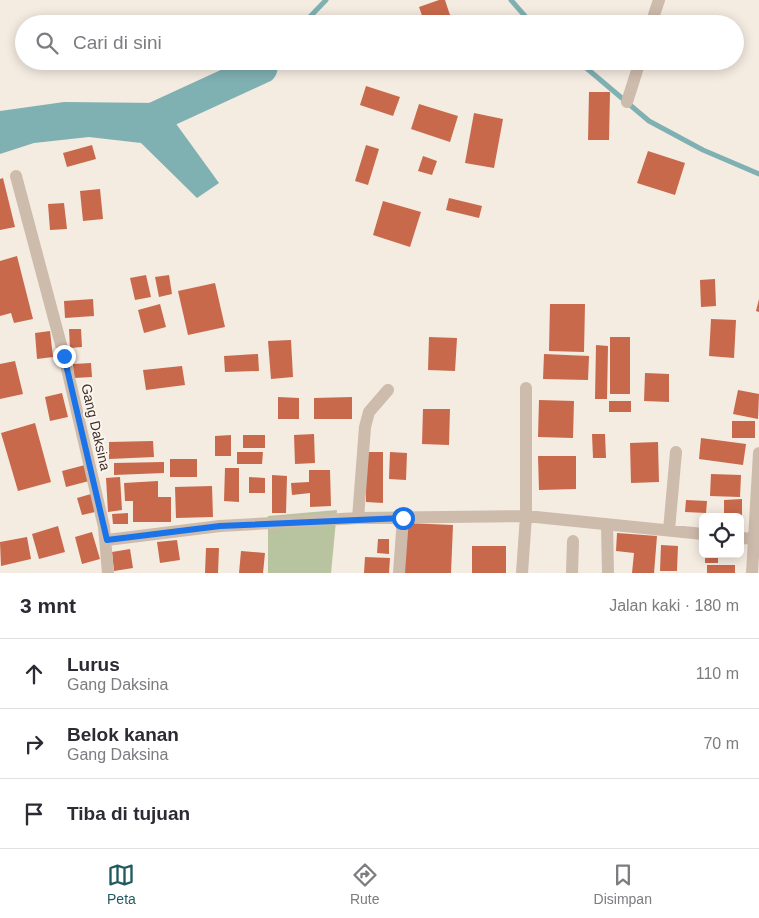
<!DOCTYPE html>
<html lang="id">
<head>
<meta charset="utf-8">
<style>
	body { margin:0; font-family:Arial,sans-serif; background:#f7f7f7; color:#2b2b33 }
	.controls { position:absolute; right:15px; bottom:15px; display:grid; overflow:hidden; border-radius:8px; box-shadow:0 2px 12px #0003 }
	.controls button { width:45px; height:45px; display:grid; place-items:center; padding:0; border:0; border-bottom:1px solid #e1e1e2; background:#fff; color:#2b2b33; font:25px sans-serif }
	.stop { position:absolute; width:15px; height:15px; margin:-11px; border:4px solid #1a73e8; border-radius:50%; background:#fff }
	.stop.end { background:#1a73e8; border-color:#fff; box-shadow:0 1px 5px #0008 }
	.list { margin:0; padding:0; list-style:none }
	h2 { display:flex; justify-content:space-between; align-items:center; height:65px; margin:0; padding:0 20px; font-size:21px }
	h2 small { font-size:16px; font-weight:400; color:#7c7c81 }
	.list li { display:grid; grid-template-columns:32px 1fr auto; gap:15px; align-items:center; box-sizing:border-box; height:70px; padding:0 20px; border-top:1px solid #e1e1e2 }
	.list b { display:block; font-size:19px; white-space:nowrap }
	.list p { margin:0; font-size:16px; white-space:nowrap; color:#7c7c81 }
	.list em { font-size:16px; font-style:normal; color:#7c7c81 }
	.icon { flex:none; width:28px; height:28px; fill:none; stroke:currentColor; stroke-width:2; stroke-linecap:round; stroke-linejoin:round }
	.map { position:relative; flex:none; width:759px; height:573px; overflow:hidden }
	.search { position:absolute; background:#fff; box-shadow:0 2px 12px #0003; left:15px; right:15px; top:15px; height:55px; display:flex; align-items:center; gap:12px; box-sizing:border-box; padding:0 18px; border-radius:28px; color:#7c7c81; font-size:19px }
	.sheet { height:275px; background:#fff }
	nav { display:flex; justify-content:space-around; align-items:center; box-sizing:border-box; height:70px; border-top:1px solid #e1e1e2; background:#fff; font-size:14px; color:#7c7c81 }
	nav a { display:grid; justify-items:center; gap:2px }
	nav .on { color:#1f5a5e }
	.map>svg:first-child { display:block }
</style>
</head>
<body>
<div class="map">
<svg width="759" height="573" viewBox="0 0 759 573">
	<rect width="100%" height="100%" fill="#f4ebe1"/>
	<path fill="#b8c4a0" d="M 337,510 L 331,573 L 268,573 L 268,516 Z"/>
	<path fill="#7fb0b2" d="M 64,102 L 161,103 L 219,183 L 197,198 L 141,143 L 89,137 L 34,143 L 0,154 L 0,111 Z"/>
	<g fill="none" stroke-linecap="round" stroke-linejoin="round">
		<path stroke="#7fb0b2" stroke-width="5" d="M 511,0 L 532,24
			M 303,24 L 326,0
			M 578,61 L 649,121 L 703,150 L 759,174
			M 262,68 L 268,61"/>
		<path stroke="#7fb0b2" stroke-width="31" d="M 128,124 L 138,125 L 262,68"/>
	</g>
	<path fill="#c8694b" d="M 439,0 L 445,0 L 453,24 L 425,24 L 419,7 Z
		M 610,61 L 629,61 L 627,69 L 609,65 Z
		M 366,86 L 400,97 L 393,116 L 360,105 Z
		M 589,92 L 610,92 L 609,140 L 588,140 Z
		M 419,104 L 458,116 L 450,142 L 411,129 Z
		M 474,113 L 503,119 L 494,168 L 465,163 Z
		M 92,145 L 96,159 L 67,167 L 63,153 Z
		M 366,145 L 379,149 L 368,185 L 355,181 Z
		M 648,151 L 685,163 L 675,195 L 637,183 Z
		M 423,156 L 437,161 L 432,175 L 418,171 Z
		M 3,178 L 15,227 L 0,230 L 0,179 Z
		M 100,189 L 103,219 L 83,221 L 80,191 Z
		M 449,198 L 482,206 L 479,218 L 446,210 Z
		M 383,201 L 421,212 L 410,247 L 373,235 Z
		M 64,203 L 67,229 L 50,230 L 48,204 Z
		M 17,256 L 33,319 L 14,323 L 11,313 L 0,316 L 0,261 Z
		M 146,275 L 151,297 L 135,300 L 130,278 Z
		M 169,275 L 172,294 L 159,297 L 155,277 Z
		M 715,279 L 716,306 L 701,307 L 700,280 Z
		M 215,283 L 225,327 L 188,335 L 178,291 Z
		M 93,299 L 94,316 L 65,318 L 64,301 Z
		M 759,299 L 759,312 L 756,311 Z
		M 160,304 L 166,327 L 144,333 L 138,310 Z
		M 550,304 L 585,304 L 584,352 L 549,351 Z
		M 711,319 L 736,320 L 734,358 L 709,356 Z
		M 69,329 L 81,329 L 82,347 L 70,348 Z
		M 50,331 L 53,357 L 37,359 L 35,333 Z
		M 429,337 L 457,338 L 455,371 L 428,370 Z
		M 610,337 L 630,337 L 630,394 L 610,394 Z
		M 291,340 L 293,377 L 271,379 L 268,341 Z
		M 596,345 L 608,346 L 607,399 L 595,399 Z
		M 258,354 L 259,371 L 225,372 L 224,356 Z
		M 544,354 L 589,356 L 588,380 L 543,379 Z
		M 15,361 L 23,394 L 0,399 L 0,364 Z
		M 91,363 L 92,377 L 74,378 L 73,364 Z
		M 182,366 L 185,385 L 146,390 L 143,370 Z
		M 645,373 L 669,374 L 669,402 L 644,401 Z
		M 738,390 L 759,394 L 758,419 L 733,414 Z
		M 62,393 L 68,417 L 50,421 L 45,397 Z
		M 278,397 L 299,398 L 299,419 L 278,419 Z
		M 352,397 L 352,419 L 314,419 L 314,398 Z
		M 539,400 L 574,401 L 573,438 L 538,437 Z
		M 609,401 L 631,401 L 631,412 L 609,412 Z
		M 423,409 L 450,409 L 449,445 L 422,444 Z
		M 732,421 L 755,421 L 755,438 L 732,438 Z
		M 35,423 L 51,482 L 18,491 L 1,433 Z
		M 314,434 L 315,463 L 295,464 L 294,435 Z
		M 592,434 L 605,434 L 606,458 L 593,458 Z
		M 231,435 L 231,456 L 215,456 L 215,436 Z
		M 243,435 L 265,435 L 265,448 L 243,448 Z
		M 701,438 L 746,444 L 743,465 L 699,459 Z
		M 153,441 L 154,457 L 109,459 L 109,442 Z
		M 658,442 L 659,482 L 631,483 L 630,443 Z
		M 237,452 L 263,452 L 262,464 L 237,464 Z
		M 366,452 L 383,452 L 383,503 L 366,502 Z
		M 390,452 L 407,453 L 406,480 L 389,479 Z
		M 538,456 L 576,456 L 576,489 L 539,490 Z
		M 170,459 L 197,459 L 197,477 L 170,477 Z
		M 164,462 L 164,473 L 114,475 L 114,463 Z
		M 85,465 L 89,481 L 66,487 L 62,471 Z
		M 225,468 L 239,468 L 239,502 L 224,501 Z
		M 309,470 L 330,470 L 331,506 L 310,507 L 310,493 L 292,495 L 291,483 L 309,482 Z
		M 711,474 L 741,475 L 740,497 L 710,496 Z
		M 272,475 L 287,476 L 286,513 L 272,513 Z
		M 120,477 L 122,510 L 108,512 L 106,478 Z
		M 249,477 L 265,478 L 265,493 L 249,493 Z
		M 158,481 L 158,497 L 171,497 L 171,522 L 133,522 L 133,501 L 125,501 L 124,483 Z
		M 212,486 L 213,517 L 176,518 L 175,487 Z
		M 91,494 L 95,512 L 82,515 L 77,498 Z
		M 742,499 L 742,517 L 724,517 L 724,500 Z
		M 686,500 L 707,501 L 706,513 L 685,512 Z
		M 128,513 L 128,524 L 113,524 L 112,514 Z
		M 406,523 L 453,525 L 451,573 L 404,573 Z
		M 58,526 L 65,552 L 39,559 L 32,534 Z
		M 92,532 L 100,559 L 82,564 L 75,537 Z
		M 617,533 L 657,536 L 654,573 L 632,573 L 634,553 L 616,551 Z
		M 27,537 L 31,559 L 1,566 L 0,542 Z
		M 378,539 L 389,539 L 389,554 L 377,553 Z
		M 177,540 L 180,560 L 160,563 L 157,542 Z
		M 661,545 L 678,546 L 677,571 L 660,571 Z
		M 472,546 L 506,546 L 506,573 L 472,573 Z
		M 206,548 L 219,548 L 218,573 L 205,573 Z
		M 130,549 L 133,568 L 114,571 L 112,552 Z
		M 241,551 L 265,553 L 263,573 L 239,573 Z
		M 705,554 L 718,554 L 718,563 L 705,563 Z
		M 365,557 L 390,558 L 389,573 L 364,573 Z
		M 707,565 L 735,565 L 735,573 L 707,573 Z"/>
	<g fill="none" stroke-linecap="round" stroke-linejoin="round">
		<path stroke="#cdbbac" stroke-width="12" d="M 651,24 L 659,0
			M 627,102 L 640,61
			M 16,176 L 64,356 L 104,527 L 108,573
			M 358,518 L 365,427 L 369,412 L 388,390
			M 607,524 L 608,573
			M 669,530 L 676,452
			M 740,538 L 759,539
			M 107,540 L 220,526 L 358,518 L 526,516 L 703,534
			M 399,573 L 403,518
			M 522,573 L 526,516 L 526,388
			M 572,573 L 573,541
			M 752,573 L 759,453"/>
	</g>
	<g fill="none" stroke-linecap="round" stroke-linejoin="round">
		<path stroke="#1a73e8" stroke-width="6" d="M 64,356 L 107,540 L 220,526 L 403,518"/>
	</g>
	<g text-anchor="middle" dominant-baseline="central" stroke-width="4" stroke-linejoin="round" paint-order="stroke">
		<g font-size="14" fill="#3b302b" stroke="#fbf5ee">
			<text transform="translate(96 427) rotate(77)">Gang Daksina</text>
		</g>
	</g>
</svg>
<div class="controls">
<button><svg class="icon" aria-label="locate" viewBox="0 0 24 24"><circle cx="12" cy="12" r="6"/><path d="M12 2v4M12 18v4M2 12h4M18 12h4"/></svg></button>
</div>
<div class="stop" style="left:403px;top:518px"></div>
<div class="stop end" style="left:64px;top:356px"></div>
<div class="search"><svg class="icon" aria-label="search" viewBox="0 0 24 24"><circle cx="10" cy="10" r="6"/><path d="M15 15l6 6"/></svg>Cari di sini</div>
</div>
<section class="sheet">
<h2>3 mnt<small>Jalan kaki · 180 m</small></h2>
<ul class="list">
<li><svg class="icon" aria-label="ahead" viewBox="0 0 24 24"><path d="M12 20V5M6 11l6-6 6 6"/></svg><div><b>Lurus</b><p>Gang Daksina</p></div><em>110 m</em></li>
<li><svg class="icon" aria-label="right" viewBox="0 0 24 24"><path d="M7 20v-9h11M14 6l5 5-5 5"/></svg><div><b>Belok kanan</b><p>Gang Daksina</p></div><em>70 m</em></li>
<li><svg class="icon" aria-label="arrive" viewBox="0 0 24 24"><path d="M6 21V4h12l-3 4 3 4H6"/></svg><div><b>Tiba di tujuan</b></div></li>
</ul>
</section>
<nav>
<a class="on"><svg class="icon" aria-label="map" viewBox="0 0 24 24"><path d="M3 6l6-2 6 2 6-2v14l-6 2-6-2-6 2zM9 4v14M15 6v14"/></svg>Peta</a>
<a><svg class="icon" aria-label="directions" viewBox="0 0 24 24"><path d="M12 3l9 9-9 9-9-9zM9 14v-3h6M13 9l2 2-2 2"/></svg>Rute</a>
<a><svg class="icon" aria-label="saved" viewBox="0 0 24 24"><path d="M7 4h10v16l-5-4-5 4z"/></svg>Disimpan</a>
</nav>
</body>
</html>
